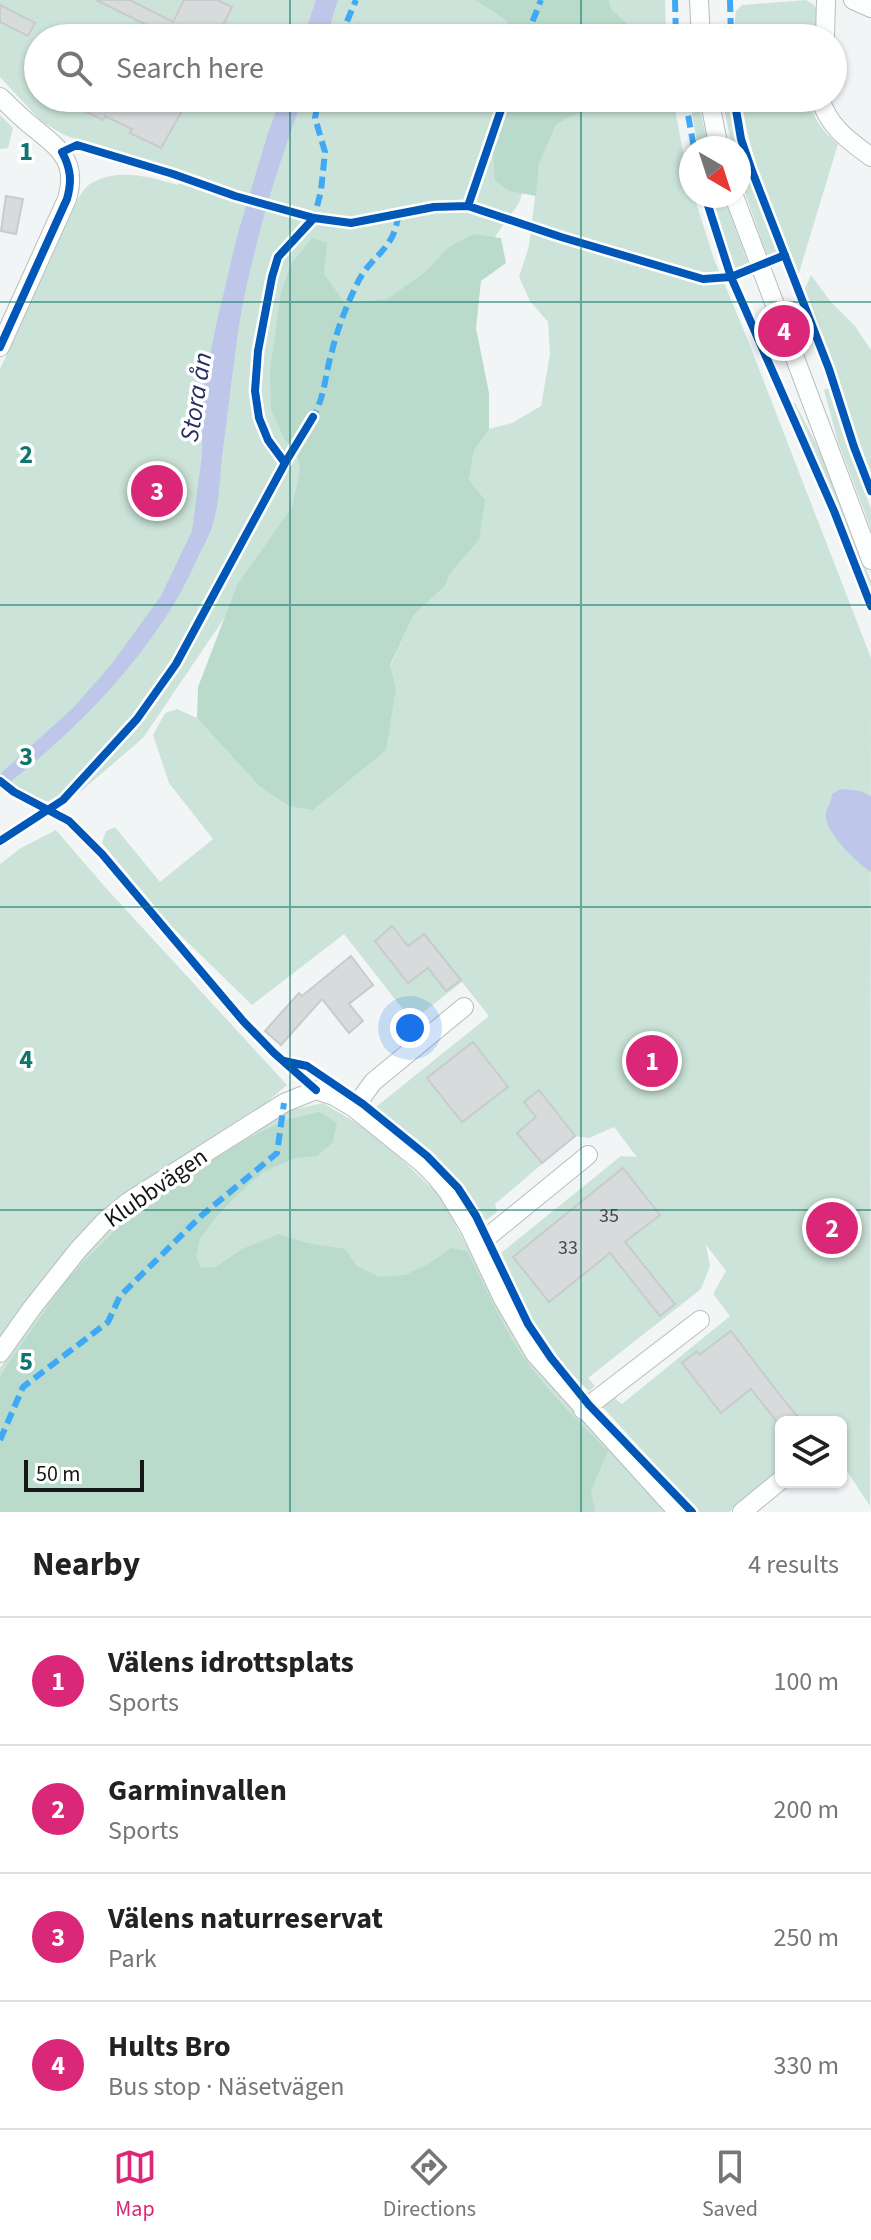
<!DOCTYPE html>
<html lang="en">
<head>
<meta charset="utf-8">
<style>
	body { margin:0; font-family:"Source Sans 3",sans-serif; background:#f2f2f2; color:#222 }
	.controls { position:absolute; right:24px; bottom:24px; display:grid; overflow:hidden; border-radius:12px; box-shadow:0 2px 6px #0004 }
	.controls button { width:72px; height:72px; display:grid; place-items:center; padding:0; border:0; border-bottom:2px solid #e0e0e0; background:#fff; color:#222; font:40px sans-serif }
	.compass { position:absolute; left:679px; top:136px; width:72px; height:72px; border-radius:50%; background:#fff; box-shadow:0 2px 6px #0004; rotate:141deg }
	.scale { position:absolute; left:24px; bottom:20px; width:120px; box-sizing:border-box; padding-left:8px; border:4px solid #141617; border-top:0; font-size:22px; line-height:28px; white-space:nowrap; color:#141617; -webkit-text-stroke:6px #fff; paint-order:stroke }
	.you { position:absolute; left:410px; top:1028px; width:28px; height:28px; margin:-20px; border:6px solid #fff; border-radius:50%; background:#1a73e8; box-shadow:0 0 0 12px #1a73e833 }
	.badge { display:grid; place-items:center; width:52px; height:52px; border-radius:50%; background:#db2777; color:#fff; font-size:26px; font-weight:700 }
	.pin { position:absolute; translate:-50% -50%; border:4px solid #fff; box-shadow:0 2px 8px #0006 }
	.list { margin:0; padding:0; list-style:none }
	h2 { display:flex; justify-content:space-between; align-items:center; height:104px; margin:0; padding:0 32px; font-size:34px }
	h2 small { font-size:26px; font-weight:400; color:#767676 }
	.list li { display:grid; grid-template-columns:52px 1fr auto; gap:24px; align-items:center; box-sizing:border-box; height:128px; padding:0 32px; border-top:2px solid #e0e0e0 }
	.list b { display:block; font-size:30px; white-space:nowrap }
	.list p { margin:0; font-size:26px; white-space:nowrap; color:#767676 }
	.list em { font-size:26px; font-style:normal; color:#767676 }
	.icon { flex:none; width:44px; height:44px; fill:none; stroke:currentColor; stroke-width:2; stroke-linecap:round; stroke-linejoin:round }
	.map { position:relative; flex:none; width:871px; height:1512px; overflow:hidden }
	.search { position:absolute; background:#fff; box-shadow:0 2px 6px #0004; left:24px; right:24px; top:24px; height:88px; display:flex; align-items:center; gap:20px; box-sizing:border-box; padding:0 28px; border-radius:44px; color:#767676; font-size:30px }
	.sheet { height:616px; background:#fff }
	nav { display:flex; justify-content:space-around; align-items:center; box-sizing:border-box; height:112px; border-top:2px solid #e0e0e0; background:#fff; font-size:22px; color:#767676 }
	nav a { display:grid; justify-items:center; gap:4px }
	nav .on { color:#db2777 }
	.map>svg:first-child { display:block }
</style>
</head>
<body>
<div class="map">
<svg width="871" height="1512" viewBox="0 0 871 1512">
	<rect width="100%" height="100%" fill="#f1f5f6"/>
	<path fill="#cbe3d8" d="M 0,0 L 585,0 L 573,38 L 38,38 L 38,98 L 553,98 L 519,203 L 246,586 L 143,738 L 66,804 L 32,799 L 0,773 L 0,369 L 78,199 C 81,194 85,187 90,184 C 117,167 150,177 178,185 L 184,174 L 64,135 L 41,121 L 0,77 Z
		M 609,0 L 665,0 L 666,38 L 644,38 L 611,9 Z
		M 806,0 L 814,5 L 819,12 L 814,38 L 733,38 L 736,11 L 742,5 Z
		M 639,98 L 673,98 L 691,196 L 694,196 L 714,259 L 747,338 L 871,658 L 870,1506 L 841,1462 L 841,1422 L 781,1422 L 781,1468 L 729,1512 L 698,1512 L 601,1405 L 612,1396 L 622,1404 L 730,1316 L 713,1294 L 726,1271 L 706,1245 L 710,1266 L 701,1289 L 588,1378 L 595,1386 L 589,1391 C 548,1352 522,1305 501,1253 L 621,1156 L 637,1157 L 614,1127 L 589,1138 L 575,1136 L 495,1204 L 497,1212 L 485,1221 L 454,1175 L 430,1151 L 376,1107 L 489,1016 L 462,982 L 412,1021 L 344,934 L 252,1005 L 171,926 L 102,843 L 106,831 L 115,827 L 160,882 L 213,839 L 169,783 L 153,735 L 165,713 L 177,709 L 197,718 L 258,785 L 391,710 L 396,688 L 390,666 L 414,615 L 445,586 L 450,574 L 479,540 L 469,480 L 474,451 L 489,429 L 512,423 L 541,406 L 550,354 L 548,322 L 530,301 L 519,277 L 529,246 L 539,164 L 556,125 L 575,114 L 638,101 Z
		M 689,98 L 697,98 L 709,148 L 698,148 Z
		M 722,98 L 729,98 L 739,148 L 732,148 Z
		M 741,98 L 809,98 C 813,119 822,131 838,144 L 798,276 C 775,218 750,160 741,98 Z
		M 0,115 L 13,128 L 8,148 L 0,149 Z
		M 739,149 L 778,255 L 768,258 L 739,176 Z
		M 710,196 L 724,196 L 749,266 L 736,269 L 725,245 Z
		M 811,275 L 830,301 L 855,326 L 871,350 L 871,475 L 826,350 L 803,293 Z
		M 828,388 L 842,432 L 871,509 L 871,529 L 838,442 L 824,390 Z
		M 795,403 L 820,451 L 871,581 L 871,595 L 815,454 L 792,405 Z
		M 56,830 L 105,887 L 287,1085 L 261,1107 L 129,1192 L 73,1245 L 0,1337 L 0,864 L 21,848 Z
		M 323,1103 L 375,1134 L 441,1197 L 495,1300 L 667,1512 L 0,1512 L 0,1368 L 38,1309 L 93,1245 L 130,1207 L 281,1112 Z"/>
	<path fill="#badbcc" d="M 475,0 L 609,0 L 611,9 L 644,38 L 518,38 C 512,20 490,10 475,0 Z
		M 512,98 L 639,98 L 638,101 L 575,114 L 556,125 L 539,164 L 536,196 L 509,191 L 495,181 L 493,152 Z
		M 474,234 L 501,238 L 506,263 L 481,281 L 476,328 L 489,393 L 489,429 L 474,451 L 469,480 L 485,500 L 479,540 L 450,574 L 445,586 L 414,615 L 390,665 L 396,688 L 386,750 L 313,810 L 289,806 L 258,785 L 197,718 L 198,687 L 237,585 L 292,507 L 300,471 L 298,457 L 284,438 L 271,409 L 270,372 L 281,291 L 292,263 L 312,238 L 327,243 L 324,274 L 345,303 L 387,299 L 423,274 L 449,247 Z
		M 319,1112 L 337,1123 L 333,1142 L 317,1156 L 296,1158 L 263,1172 L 235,1197 L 213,1221 L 200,1239 L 196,1256 L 201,1268 L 216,1267 L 242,1249 L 279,1234 L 307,1243 L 345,1249 L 357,1266 L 379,1277 L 405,1275 L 430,1263 L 451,1248 L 467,1251 C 486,1288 503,1329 527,1362 C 550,1394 580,1423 608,1451 L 591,1490 L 595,1512 L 0,1512 L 0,1377 L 7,1365 L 68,1278 L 142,1203 L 245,1140 L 285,1120 Z"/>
	<path fill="#bec7e9" d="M 316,0 L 338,0 L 326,38 L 303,38 Z
		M 281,98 L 303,98 C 276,170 254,243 240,319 C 233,365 228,411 222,457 C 220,479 219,503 213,524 C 210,535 203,546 198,557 C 159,648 78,730 0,790 L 0,774 L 73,708 L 110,666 L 161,596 L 192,531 L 202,455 L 203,389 L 217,321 L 238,233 L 268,133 Z
		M 841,789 L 860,791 L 871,796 L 871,872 C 857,863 822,830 826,812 C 828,806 832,801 832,794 Z"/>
	<path fill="#d8dbdc" stroke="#c8cbcc" stroke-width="2" d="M 96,0 L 130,0 L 173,22 L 184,0 L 217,0 L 232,7 L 217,38 L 173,38 Z
		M 0,5 L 35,23 L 28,36 L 0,22 Z
		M 59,98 L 180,98 L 187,102 L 161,148 L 130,133 L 132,129 L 105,116 L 103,120 Z
		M 6,196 L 23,199 L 16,234 L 1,231 Z
		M 392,926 L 408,946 L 424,934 L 461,980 L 446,991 L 428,968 L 408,983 L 375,941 Z
		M 351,956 L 373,985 L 349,1004 L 363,1021 L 349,1033 L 322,999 L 281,1045 L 265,1031 L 299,993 L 302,996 Z
		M 473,1042 L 508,1087 L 462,1122 L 427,1078 Z
		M 539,1090 L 575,1136 L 542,1163 L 517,1133 L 536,1117 L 524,1102 Z
		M 623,1168 L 660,1215 L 625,1242 L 675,1304 L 660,1316 L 610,1253 L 549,1302 L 513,1257 Z
		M 731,1331 L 779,1394 L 802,1422 L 777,1422 L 751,1389 L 721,1413 L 682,1363 L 697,1351 L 699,1355 Z"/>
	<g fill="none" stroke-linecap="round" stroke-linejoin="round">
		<g stroke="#b9bcbd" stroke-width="20">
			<path id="minor" d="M 699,0 L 701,38
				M 853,0 L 871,8
				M 825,38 L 826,0
				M 0,97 C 11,107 21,118 33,127 C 60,149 78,162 67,199 L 0,347
				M 709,98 L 719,148
				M 820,98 C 828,126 848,140 871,157
				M 734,196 L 871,560
				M 354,1108 L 373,1082 L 464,1007
				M 479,1244 L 588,1155
				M 0,1353 L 32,1308 L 78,1250 L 103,1223 L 128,1202 L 284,1103 L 316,1090 L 334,1096 L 354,1108 L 421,1162 L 436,1177 L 448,1192 L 469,1227 L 502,1297 L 535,1354 L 678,1512
				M 583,1410 L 700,1320
				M 742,1512 L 781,1480"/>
		</g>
		<use href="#minor" stroke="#fdfefe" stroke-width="18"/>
		<path stroke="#3fa9f5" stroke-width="6" stroke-dasharray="12 6" stroke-linecap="butt" d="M 675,0 L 676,38
			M 730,0 L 731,38
			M 340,38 L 356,0
			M 526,38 L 541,0
			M 685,98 L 694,148
			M 310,222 L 314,218 L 321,191 L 325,152 L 315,118 L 319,98
			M 311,421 C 326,395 324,378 332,351 C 338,327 347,304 358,282 C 371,255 395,250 398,215
			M 0,1440 L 23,1387 L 108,1322 L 120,1296 L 201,1216 L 277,1153 L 284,1103"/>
		<g stroke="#fff" stroke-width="13">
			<path id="cycleway" d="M 734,98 L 741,139 L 752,171 L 829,369 L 854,447 L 871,491
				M 705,196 L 731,277 L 834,511 L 871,606
				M 468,206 L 505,98
				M 0,347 L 67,199 C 72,181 71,169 62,152 L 77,145 L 173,174 L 235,196 L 314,218 L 351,223 L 434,207 L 468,206 L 561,237 L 703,279 L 731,277 L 785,255
				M 285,463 L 268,440 L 259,418 L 255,391 L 258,351 L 272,277 L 278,257 L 314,218
				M 0,781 L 14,792 L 69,821 L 102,854 L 243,1021 L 274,1053 L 316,1090
				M 0,841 L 63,800 L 137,719 L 176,664 L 285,463 L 313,417
				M 284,1061 L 307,1066 L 363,1104 L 427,1156 L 458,1188 L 476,1216 L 528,1324 L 551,1358 L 589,1405 L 692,1512"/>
		</g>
		<use href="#cycleway" stroke="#0057b8" stroke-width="8"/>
	</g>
	<path fill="none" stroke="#0f766e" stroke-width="2" stroke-opacity="0.55" d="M 290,0 L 290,38M 581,0 L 581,38M 290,98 L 290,1512M 581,98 L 581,1512M 0,302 L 871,302M 0,605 L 871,605M 0,907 L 871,907M 0,1210 L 871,1210"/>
	<g text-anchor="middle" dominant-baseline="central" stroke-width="7" stroke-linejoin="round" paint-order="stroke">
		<g font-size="20" fill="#454748">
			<text x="609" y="1216">35</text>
			<text x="568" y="1248">33</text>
		</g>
		<g font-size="24" fill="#141617" stroke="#fff">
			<text transform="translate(156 1188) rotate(-35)">Klubbvägen</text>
		</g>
		<g font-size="26" font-style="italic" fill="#262c66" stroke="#fff">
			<text transform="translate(196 397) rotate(-81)">Stora ån</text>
		</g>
	</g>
	<g font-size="26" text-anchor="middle" font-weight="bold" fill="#0f766e" stroke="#fff" stroke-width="7" stroke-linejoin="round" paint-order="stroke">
		<text x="26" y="160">1</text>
		<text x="26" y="463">2</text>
		<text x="26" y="765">3</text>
		<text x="26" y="1068">4</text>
		<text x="26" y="1370">5</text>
	</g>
</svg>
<div class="controls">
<button><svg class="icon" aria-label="layers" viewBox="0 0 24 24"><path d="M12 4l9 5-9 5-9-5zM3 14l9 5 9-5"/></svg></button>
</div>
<svg class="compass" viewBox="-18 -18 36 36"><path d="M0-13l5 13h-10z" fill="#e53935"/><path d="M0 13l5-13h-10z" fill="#767676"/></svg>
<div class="scale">50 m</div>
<div class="you"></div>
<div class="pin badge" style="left:652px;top:1061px">1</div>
<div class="pin badge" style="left:832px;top:1228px">2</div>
<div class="pin badge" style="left:157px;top:491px">3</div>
<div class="pin badge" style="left:784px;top:331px">4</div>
<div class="search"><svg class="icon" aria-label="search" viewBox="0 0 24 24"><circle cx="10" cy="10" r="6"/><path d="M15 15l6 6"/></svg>Search here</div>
</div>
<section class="sheet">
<h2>Nearby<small>4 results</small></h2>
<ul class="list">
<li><span class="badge">1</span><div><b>Välens idrottsplats</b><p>Sports</p></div><em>100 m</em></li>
<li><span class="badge">2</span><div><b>Garminvallen</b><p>Sports</p></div><em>200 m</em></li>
<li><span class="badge">3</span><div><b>Välens naturreservat</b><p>Park</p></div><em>250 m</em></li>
<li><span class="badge">4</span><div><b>Hults Bro</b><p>Bus stop · Näsetvägen</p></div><em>330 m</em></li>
</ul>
</section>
<nav>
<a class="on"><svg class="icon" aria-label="map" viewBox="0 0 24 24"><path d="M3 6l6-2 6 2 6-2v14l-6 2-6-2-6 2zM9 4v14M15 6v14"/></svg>Map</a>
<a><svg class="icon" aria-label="directions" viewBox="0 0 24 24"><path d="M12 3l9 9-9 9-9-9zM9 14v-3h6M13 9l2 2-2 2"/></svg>Directions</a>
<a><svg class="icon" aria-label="saved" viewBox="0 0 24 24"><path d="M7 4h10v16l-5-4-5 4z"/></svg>Saved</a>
</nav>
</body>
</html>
